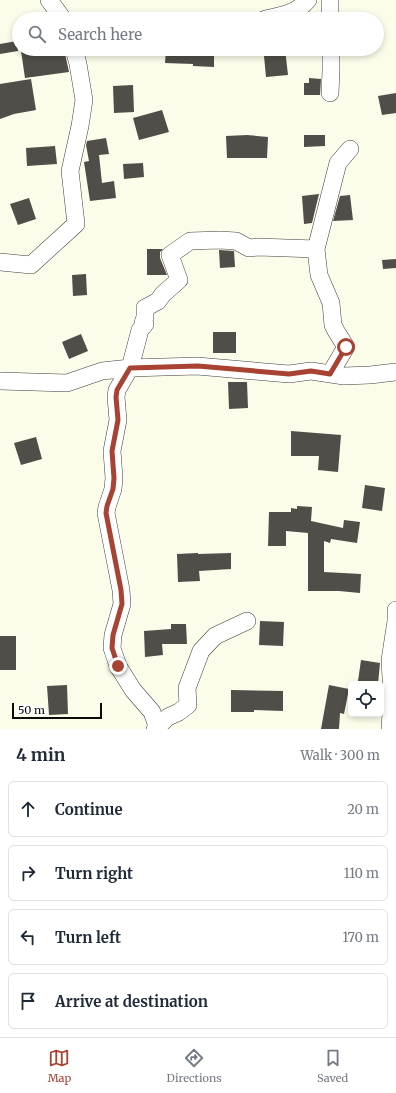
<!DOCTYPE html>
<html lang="en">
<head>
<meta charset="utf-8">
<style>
	body { margin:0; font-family:Merriweather,serif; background:#f6f6f7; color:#1f2937 }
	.controls { position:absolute; right:12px; bottom:12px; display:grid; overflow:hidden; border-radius:6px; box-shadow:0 2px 6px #0003 }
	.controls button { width:36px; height:36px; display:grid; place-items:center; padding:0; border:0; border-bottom:1px solid #e0e1e3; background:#fff; color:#1f2937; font:20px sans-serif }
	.scale { position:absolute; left:12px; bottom:10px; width:90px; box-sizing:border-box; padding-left:4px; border:2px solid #0a0a0a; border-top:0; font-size:11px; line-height:14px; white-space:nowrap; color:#0a0a0a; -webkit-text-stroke:3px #fff; paint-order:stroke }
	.stop { position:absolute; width:12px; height:12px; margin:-9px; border:3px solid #a84334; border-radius:50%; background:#fff }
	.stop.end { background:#a84334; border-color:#fff; box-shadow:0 1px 4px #0008 }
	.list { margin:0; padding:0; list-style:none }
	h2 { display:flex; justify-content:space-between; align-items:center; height:52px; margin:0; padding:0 16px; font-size:17px }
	h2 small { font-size:13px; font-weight:400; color:#747a83 }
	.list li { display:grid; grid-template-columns:26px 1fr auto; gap:12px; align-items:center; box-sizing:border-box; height:56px; margin:0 8px 8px; padding:0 8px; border:1px solid #e0e1e3; border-radius:6px }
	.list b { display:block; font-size:15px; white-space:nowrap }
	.list em { font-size:13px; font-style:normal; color:#747a83 }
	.icon { flex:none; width:22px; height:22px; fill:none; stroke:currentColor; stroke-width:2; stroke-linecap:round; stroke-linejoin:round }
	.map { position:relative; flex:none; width:396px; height:729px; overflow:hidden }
	.search { position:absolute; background:#fff; box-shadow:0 2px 6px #0003; left:12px; right:12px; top:12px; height:44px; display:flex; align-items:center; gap:10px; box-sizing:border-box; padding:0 14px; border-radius:22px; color:#747a83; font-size:15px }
	.sheet { height:308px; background:#fff }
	nav { display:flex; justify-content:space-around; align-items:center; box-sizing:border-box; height:56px; border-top:1px solid #e0e1e3; background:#fff; font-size:11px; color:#747a83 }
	nav a { display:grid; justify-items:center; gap:2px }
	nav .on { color:#a84334 }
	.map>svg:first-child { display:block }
</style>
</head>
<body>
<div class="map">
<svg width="396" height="729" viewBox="0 0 396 729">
	<rect width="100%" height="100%" fill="#fcfcea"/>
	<path fill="#514d48" d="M 17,41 L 18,51 L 0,54 L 0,44 Z
		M 39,49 L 64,49 L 69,72 L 25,78 L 21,51 Z
		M 166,49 L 214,49 L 214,67 L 193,66 L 193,64 L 165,63 Z
		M 266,49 L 285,49 L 288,75 L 266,77 L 264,56 L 268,56 Z
		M 309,78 L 321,79 L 320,95 L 304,95 L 304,83 L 309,83 Z
		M 31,79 L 36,110 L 14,114 L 0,119 L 0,84 Z
		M 133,85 L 134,112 L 114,113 L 113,86 Z
		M 396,93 L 396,113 L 382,115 L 378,96 Z
		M 162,110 L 169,132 L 139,140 L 133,118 Z
		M 247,135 L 268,137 L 267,158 L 227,158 L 226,136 Z
		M 304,135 L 325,135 L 325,146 L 304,147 Z
		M 106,138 L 109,154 L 99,155 L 102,183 L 114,181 L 116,198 L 90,201 L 84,162 L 89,161 L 86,145 L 87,141 Z
		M 55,146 L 57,164 L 27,166 L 26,148 Z
		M 143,163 L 144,177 L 124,179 L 123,164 Z
		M 319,194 L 312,223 L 304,224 L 302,196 Z
		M 350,195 L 353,220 L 333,221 L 340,196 Z
		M 29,198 L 36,219 L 18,225 L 10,204 Z
		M 147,249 L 163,249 L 160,252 L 160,258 L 167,275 L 147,275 Z
		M 219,250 L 234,251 L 235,267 L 220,268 Z
		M 396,259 L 396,268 L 383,269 L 382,260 Z
		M 86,274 L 87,295 L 73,296 L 72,275 Z
		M 213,332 L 236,332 L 236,353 L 213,353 Z
		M 81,334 L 88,351 L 69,359 L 62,342 Z
		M 228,382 L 247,382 L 248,408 L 229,409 Z
		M 291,431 L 341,435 L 338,472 L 318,470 L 319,456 L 291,456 Z
		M 36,437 L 42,459 L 21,465 L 14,443 Z
		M 365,485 L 385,488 L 382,511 L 362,508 Z
		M 297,506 L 312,507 L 311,521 L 343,528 L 344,520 L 360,522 L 357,543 L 331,539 L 330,543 L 324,541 L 324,572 L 361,574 L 360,593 L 339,591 L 308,591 L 308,533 L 286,531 L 286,546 L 268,546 L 269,512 L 291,512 L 291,508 L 297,509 Z
		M 198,553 L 198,554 L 231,553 L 231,569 L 199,571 L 200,581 L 178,582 L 177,554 Z
		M 260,621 L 284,622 L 283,646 L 259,645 Z
		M 171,624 L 186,624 L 187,644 L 162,644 L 163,655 L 145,657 L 144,631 L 171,629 Z
		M 0,636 L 16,636 L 16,670 L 0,670 Z
		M 361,660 L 380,663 L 378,684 L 358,681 Z
		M 67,685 L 68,714 L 49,715 L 47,686 Z
		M 329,685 L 349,689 L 344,714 L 340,713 L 339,729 L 321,729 Z
		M 231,690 L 283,691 L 283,711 L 254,710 L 254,712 L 231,712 Z"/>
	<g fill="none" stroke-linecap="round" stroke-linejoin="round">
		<g stroke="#3d3d3d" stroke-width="18">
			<path id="minor" d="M 49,0 L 63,19
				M 330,0 L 330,19
				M 265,19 C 281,16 297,13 308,0
				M 330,93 L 331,71 L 331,49
				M 0,262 L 31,265 L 76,224 L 70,171 L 80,126 L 84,100 L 78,64 L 74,49
				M 330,374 L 346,347 L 336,331 L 333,325 L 331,303 L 319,275 L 316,249 L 338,163 L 350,149
				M 0,381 L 67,383 L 102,371 L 130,368 L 197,366 L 289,374 L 311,371 L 344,376 L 370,375 L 396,372
				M 157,726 L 152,712 L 133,690 L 118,666 L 112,648 L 113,635 L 122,604 L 121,590 L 106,513 L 107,507 L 113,489 L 114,478 L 112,451 L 118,420 L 116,397 L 117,390 L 130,368 L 140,330 L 145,324 L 143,323 L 145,317 L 145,308 L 158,301 L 163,294 L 179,280 L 170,255 L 190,241 L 220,240 L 236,241 L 249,248 L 258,247 L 316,249
				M 155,729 L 168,717 L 179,712 L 188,705 L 187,688 L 201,651 L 215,636 L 247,621
				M 390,729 L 392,696 L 390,660 L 396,621 L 396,610"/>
		</g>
		<use href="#minor" stroke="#fff" stroke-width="17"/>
	</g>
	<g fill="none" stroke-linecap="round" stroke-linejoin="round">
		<path stroke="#a84334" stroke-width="5" d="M 118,666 L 112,648 L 113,635 L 122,604 L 121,590 L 106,513 L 107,506 L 113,489 L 114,478 L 112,451 L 118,420 L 116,397 L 117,390 L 130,368 L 198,366 L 289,374 L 311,371 L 330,374 L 346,347"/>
	</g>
</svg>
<div class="controls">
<button><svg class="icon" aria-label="locate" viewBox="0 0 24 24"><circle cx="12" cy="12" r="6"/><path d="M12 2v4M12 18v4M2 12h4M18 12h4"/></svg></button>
</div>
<div class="scale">50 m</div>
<div class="stop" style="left:346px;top:347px"></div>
<div class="stop end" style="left:118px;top:666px"></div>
<div class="search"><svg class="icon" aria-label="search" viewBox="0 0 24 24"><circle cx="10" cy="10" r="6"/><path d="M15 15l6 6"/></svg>Search here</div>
</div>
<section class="sheet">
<h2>4 min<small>Walk · 300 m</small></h2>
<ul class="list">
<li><svg class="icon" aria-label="ahead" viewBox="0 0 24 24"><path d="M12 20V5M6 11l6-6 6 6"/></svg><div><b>Continue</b></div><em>20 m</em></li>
<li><svg class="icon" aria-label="right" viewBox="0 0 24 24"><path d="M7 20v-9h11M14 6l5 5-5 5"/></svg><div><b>Turn right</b></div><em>110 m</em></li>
<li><svg class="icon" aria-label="left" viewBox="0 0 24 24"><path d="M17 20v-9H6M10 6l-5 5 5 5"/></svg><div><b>Turn left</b></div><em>170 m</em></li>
<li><svg class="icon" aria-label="arrive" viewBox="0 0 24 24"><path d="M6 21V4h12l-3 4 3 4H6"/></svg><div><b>Arrive at destination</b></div></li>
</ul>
</section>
<nav>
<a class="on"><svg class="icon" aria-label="map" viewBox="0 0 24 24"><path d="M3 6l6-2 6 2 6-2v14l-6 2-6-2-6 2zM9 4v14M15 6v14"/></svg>Map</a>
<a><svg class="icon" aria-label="directions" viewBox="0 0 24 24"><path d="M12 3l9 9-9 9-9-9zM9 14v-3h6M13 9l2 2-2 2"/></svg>Directions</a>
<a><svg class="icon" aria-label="saved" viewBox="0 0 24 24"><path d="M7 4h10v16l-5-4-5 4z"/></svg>Saved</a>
</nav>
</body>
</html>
